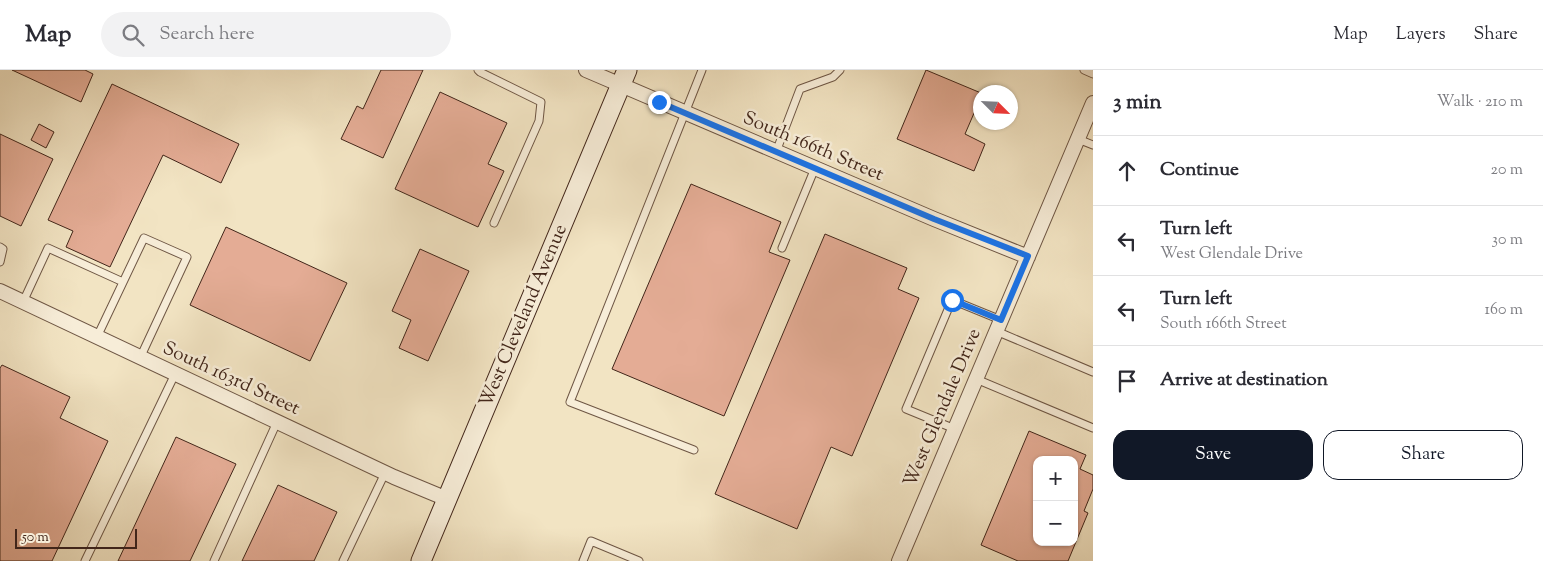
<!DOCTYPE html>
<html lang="en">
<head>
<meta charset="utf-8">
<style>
	body { margin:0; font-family:"Sorts Mill Goudy",serif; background:#f2f2f3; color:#2b2b33 }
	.controls { position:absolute; right:15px; bottom:15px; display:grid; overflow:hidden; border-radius:10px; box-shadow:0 1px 4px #0004 }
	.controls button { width:45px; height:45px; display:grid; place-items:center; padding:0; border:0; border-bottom:1px solid #e1e1e2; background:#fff; color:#2b2b33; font:25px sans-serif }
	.compass { position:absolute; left:973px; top:15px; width:45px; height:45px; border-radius:50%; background:#fff; box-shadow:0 1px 4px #0004; rotate:114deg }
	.scale { position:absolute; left:15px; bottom:12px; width:122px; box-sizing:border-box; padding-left:5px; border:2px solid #42261a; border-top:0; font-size:14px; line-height:18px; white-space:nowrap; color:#42261a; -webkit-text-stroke:4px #f7edd8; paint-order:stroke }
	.stop { position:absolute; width:15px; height:15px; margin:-11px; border:4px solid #1a73e8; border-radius:50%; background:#fff }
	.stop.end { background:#1a73e8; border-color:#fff; box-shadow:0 1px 5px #0008 }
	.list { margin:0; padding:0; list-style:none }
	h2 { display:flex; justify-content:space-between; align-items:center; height:65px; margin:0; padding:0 20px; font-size:21px }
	h2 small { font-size:16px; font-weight:400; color:#7c7c81 }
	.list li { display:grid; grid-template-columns:32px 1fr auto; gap:15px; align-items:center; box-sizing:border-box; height:70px; padding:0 20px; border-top:1px solid #e1e1e2 }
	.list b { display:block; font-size:19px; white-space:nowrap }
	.list p { margin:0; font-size:16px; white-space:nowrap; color:#7c7c81 }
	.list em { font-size:16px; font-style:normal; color:#7c7c81 }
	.actions { display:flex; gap:10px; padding:15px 20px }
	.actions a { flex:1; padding:11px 0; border:1px solid #111827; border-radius:15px; text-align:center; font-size:18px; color:#111827 }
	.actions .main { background:#111827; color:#fff }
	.icon { flex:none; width:28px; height:28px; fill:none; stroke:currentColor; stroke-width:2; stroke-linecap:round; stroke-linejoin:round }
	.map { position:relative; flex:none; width:1093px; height:491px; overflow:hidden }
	header { display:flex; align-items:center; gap:30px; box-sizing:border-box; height:70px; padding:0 25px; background:#fff; border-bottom:1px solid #e1e1e2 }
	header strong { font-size:24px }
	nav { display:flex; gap:28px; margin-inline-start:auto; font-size:18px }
	.search { width:350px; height:45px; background:#f2f2f3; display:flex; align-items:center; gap:12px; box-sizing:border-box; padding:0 18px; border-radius:28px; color:#7c7c81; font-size:19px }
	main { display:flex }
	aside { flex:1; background:#fff }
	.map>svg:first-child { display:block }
</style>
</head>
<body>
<header>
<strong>Map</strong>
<div class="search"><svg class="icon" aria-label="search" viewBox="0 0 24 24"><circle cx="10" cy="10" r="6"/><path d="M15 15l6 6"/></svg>Search here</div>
<nav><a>Map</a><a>Layers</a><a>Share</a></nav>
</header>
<main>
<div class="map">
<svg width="1093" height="491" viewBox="0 0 1093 491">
	<rect width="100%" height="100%" fill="#f2e4c3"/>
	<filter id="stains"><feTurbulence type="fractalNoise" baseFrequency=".004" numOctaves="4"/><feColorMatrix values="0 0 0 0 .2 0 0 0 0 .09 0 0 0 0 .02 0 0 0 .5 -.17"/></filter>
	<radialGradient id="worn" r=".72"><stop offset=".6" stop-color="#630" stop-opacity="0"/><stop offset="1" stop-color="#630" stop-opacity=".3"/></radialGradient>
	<path fill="#e4ac95" stroke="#42261a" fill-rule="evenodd" d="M 12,0 L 85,0 L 93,4 L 81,32 Z
		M 381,0 L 423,0 L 383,88 L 341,69 L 357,36 L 363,39 Z
		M 926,0 L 981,23 L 981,27 L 965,64 L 985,74 L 974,101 L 897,69 Z
		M 112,14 L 239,74 L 221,113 L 163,85 L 110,197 L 66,177 L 73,161 L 48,150 Z
		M 440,22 L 507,53 L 488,94 L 504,101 L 478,157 L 395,119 Z
		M 39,54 L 54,62 L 46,78 L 31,70 Z
		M 0,64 L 53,89 L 21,156 L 0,146 Z
		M 691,114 L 781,152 L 769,182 L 790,190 L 724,346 L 612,299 Z
		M 226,157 L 347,213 L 310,291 L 190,235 Z
		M 825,164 L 907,198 L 898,219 L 919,228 L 852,386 L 831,377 L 797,459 L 715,424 Z
		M 420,179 L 469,201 L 428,291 L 399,278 L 411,250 L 392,241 Z
		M 2,295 L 70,327 L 60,348 L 108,371 L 52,491 L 0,491 L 0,298 Z
		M 1029,361 L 1086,385 L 1080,399 L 1093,405 L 1093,419 L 1084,441 L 1088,443 L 1068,491 L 1018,491 L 981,475 ZM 1037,390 L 1074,390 L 1074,472 L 1037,472 Z
		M 176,367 L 236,394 L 190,491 L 118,491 Z
		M 278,415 L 337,442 L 314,491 L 242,491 Z"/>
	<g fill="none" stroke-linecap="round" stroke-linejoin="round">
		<g stroke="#6e5644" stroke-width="9">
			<path id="lane" d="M 478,0 L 480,2 L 541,32 L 539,51 L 494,153
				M 1084,0 L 1093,4
				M 1078,69 L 1093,75
				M 776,82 L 800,19 L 833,7 L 840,0
				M 0,177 L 3,179 L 0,192
				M 782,178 L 815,98
				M 23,232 L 48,178 L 123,212
				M 996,261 L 1093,302
				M 97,267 L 144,168 L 187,187 L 140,288
				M 976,309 L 1093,358
				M 955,359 L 906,339 L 952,230 L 1001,250
				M 694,380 L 570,332 L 702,0
				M 85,491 L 175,304
				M 214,491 L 277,352
				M 343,491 L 385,403
				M 583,491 L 591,471 L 639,491"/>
		</g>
		<g stroke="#6e5644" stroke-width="16">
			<path id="street" d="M 586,0 L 934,149 L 1028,187
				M 0,221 L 394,407 L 447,429
				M 899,491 L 1093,33"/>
		</g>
		<g stroke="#42261a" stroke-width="21">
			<path id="secondary" d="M 421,491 L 627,0"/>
		</g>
		<use href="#lane" stroke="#f7edd8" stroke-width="7"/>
		<use href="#street" stroke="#f7edd8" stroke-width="14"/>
		<use href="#secondary" stroke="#f7edd8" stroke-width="19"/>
	</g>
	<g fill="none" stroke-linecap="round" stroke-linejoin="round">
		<path stroke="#1a73e8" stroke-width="6" d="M 659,32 L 934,149 L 1028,186 L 1001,250 L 952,230"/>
	</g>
	<g text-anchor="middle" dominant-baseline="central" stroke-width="5" stroke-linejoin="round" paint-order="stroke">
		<g font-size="19" fill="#42261a" stroke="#f7edd8">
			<text transform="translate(813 77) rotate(23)">South 166th Street</text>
			<text transform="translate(524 246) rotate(-67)">West Cleveland Avenue</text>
			<text transform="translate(231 309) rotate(25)">South 163rd Street</text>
			<text transform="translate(943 338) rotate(-67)">West Glendale Drive</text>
		</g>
	</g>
	<rect width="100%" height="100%" filter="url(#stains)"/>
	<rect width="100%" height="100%" fill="url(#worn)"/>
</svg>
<div class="controls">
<button>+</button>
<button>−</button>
</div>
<svg class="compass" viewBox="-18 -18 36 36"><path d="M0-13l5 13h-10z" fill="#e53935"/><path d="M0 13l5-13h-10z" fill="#7c7c81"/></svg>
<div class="scale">50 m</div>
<div class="stop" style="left:952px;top:230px"></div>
<div class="stop end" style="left:659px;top:32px"></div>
</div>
<aside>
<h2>3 min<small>Walk · 210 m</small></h2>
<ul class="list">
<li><svg class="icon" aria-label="ahead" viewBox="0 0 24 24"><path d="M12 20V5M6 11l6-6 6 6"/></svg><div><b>Continue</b></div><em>20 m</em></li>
<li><svg class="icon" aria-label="left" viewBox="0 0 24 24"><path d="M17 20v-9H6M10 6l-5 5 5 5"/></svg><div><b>Turn left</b><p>West Glendale Drive</p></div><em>30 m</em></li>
<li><svg class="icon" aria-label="left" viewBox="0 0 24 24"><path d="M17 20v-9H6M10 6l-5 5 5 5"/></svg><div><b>Turn left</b><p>South 166th Street</p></div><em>160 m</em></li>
<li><svg class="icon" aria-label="arrive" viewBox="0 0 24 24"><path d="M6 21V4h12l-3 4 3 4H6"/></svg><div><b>Arrive at destination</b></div></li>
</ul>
<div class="actions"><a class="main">Save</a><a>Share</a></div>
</aside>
</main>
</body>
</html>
